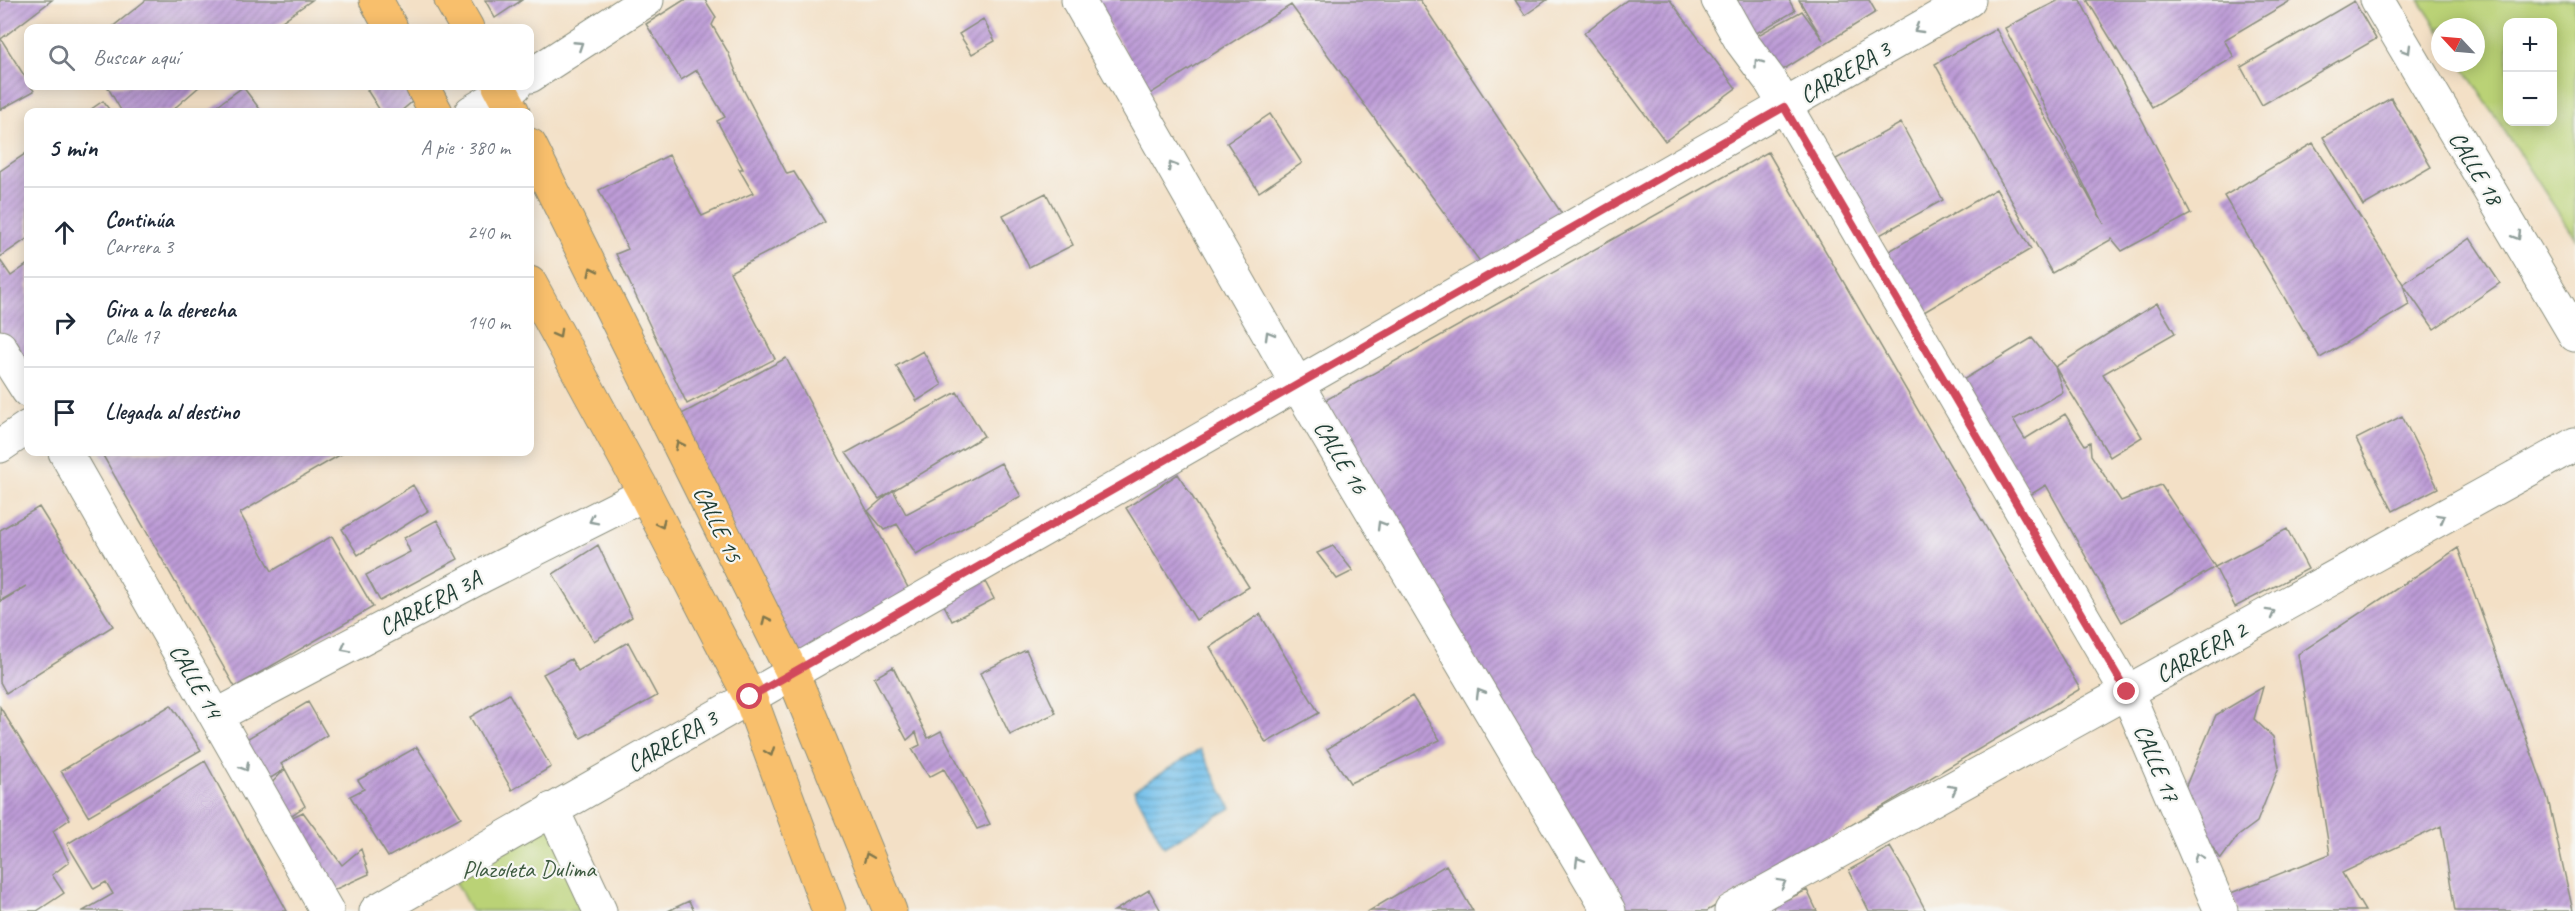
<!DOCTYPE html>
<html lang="es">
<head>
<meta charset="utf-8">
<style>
	body { margin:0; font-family:Caveat,sans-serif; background:#f2f2f3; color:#1f2937 }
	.controls { position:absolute; right:18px; top:18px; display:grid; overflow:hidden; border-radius:12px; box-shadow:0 3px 15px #0003 }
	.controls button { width:54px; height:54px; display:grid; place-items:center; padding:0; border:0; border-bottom:2px solid #e0e1e3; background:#fff; color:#1f2937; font:30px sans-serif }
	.compass { position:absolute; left:2431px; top:18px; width:54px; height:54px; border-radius:50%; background:#fff; box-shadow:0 3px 15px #0003; rotate:296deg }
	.stop { position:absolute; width:18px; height:18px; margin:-14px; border:4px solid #d1495b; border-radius:50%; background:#fff }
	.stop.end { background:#d1495b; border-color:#fff; box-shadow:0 2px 6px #0008 }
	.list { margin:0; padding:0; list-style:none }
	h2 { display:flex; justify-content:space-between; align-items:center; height:78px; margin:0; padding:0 24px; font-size:26px }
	h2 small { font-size:20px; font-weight:400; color:#747a83 }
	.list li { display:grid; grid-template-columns:39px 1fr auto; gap:18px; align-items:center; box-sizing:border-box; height:90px; padding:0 24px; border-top:2px solid #e0e1e3 }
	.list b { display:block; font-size:22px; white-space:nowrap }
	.list p { margin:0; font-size:20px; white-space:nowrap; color:#747a83 }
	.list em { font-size:20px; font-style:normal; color:#747a83 }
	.icon { flex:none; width:33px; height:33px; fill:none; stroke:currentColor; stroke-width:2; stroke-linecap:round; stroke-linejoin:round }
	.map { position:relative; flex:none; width:2575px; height:911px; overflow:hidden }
	.search { position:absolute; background:#fff; box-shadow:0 3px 15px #0003; left:24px; top:24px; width:510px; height:66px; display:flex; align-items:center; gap:15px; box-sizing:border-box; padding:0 21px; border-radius:12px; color:#747a83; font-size:22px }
	.panel { position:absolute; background:#fff; box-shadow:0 3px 15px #0003; left:24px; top:108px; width:510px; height:348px; border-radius:12px }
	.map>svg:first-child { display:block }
</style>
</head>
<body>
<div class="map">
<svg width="2575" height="911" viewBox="0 0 2575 911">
	<defs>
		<pattern id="water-rules" width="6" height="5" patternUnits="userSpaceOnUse" patternTransform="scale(1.5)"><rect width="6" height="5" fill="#6fbeea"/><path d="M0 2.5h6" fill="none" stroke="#5b9cbe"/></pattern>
		<pattern id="building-hatch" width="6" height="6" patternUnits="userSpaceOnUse" patternTransform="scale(1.5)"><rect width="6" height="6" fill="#bd9bd7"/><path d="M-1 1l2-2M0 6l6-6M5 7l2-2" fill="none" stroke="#9980af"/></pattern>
	</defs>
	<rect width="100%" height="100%" fill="#f6f6f2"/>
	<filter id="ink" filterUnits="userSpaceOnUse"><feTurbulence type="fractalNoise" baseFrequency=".0167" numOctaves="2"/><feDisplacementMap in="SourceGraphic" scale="12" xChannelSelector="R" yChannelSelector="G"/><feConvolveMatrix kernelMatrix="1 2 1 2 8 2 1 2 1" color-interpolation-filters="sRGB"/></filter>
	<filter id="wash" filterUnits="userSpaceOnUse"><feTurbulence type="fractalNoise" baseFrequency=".008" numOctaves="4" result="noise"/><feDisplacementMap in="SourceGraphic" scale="24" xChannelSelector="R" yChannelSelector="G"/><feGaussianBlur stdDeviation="1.35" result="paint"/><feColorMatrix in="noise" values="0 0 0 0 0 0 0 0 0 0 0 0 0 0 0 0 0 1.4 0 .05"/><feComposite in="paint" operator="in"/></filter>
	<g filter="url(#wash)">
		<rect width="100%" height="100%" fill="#f3e0c6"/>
		<path fill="#bad276" stroke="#6c8855" stroke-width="1.5" fill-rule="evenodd" d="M 2419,0 L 2575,0 L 2575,238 L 2460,63 L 2476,63 L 2476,27 L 2440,27 L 2440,32 ZM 2508,22 L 2552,22 L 2552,122 L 2508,122 Z
			M 546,812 L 597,911 L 471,911 L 449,868 Z"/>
		<path fill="url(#water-rules)" stroke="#477e8f" stroke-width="1.5" d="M 1200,749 L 1231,808 L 1164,847 L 1134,790 Z"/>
		<g id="blocks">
			<path fill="url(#building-hatch)" d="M 0,0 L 52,0 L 1,39 L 34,91 L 0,110 Z
				M 146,0 L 312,0 L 272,28 L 111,28 Z
				M 485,0 L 522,0 L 495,18 Z
				M 684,0 L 705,0 L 716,17 L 712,25 L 728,52 L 743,89 L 787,174 L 794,172 L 825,222 L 730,272 L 775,359 L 687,404 L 616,254 L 628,249 L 599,190 L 669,155 L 702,216 L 753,193 L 739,169 L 743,169 L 717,121 L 725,117 L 697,70 L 681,80 L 646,24 Z
				M 1094,0 L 1420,0 L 1566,220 L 1484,267 L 1291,5 L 1150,94 Z
				M 1515,0 L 1547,0 L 1525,15 Z
				M 1627,0 L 1670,0 L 1736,88 L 1665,141 L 1584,33 Z
				M 1732,0 L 1789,0 L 1795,11 L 1753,35 Z
				M 1799,0 L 1869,0 L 1876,12 L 1773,76 L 1749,40 L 1802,11 L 1823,40 Z
				M 2059,0 L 2080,0 L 2191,214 L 2122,251 L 2112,239 L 2052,273 L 1935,64 L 1996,29 L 2104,224 L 2005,28 Z
				M 2087,0 L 2292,0 L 2224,40 L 2234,57 L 2152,107 Z
				M 2354,1 L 2376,39 L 2262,105 L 2241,67 Z
				M 983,19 L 995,41 L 972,54 L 959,34 Z
				M 107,86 L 200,86 L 170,112 L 122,112 Z
				M 373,86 L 404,86 L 413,101 L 400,112 L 381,112 L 367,90 Z
				M 243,87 L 262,112 L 208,112 Z
				M 2391,98 L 2431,167 L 2363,206 L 2323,137 Z
				M 103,101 L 111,112 L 87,112 Z
				M 1270,114 L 1302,163 L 1259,192 L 1227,143 Z
				M 1901,123 L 1943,200 L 1878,236 L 1836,159 Z
				M 2313,143 L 2403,284 L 2470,238 L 2500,283 L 2434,329 L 2403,284 L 2409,305 L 2320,358 L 2224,196 Z
				M 28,152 L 28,238 L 0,257 L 0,171 Z
				M 1768,152 L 2080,689 L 1707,911 L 1621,911 L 1324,401 Z
				M 1996,189 L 2031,249 L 1919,315 L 1884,254 Z
				M 1046,193 L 1073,245 L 1029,267 L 1003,215 Z
				M 0,260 L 11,276 L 28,264 L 28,373 L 0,331 Z
				M 2157,303 L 2175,333 L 2103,374 L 2142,437 L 2110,457 L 2055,367 L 2063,392 L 2013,420 L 2025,439 L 2065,414 L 2085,445 L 2090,442 L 2091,455 L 2121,501 L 2161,485 L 2215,567 L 2287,529 L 2308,569 L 2235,607 L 2215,567 L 2122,622 L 2046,485 L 2030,495 L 1961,381 L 2032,338 L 2055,367 Z
				M 923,351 L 942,385 L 917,401 L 896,366 Z
				M 786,358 L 913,597 L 796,662 L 676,417 Z
				M 957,392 L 984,436 L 879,499 L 846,453 Z
				M 2402,416 L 2438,488 L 2393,511 L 2356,439 Z
				M 101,452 L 345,452 L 240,513 L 272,571 L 332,536 L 373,607 L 235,687 Z
				M 1001,463 L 1021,496 L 916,554 L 897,524 L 884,530 L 868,511 L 893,490 L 906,514 Z
				M 1178,474 L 1249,587 L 1196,620 L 1126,508 Z
				M 413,485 L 428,511 L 358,555 L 342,529 Z
				M 39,507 L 113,626 L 6,693 L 0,682 L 0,602 L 26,586 L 0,601 L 0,530 Z
				M 437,520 L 458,559 L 380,601 L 366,575 L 410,552 L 404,538 Z
				M 598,545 L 632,617 L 594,641 L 553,574 Z
				M 1333,546 L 1353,571 L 1337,579 L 1317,553 Z
				M 2458,548 L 2548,799 L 2573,911 L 2455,911 L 2441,826 L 2342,873 L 2365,911 L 2238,911 L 2231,893 L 2330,854 L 2298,654 Z
				M 980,572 L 994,599 L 952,621 L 939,595 Z
				M 1260,614 L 1319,713 L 1266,743 L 1210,647 Z
				M 628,642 L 657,696 L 581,738 L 543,674 L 571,659 L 578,671 Z
				M 1026,650 L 1056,713 L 1010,735 L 980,673 Z
				M 893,667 L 928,738 L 941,731 L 990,824 L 977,829 L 944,769 L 929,777 L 912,749 L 920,745 L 916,732 L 907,740 L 874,678 Z
				M 2263,687 L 2254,719 L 2273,737 L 2279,767 L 2257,822 L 2237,837 L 2221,859 L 2179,802 L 2216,715 Z
				M 509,694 L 551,767 L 512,790 L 470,717 Z
				M 1412,696 L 1440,740 L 1350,783 L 1327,749 Z
				M 308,702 L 327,735 L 281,764 L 285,769 L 305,806 L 280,823 L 267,788 L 285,769 L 266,781 L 240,743 Z
				M 171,705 L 201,750 L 88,816 L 61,771 Z
				M 0,707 L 70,819 L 53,831 L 69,862 L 52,875 L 64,893 L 37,911 L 0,911 Z
				M 417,747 L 461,817 L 388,857 L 350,796 L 364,789 L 358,780 Z
				M 205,761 L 287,911 L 83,911 L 113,894 L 106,882 L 94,889 L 67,844 Z
				M 303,812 L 342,865 L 361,849 L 369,874 L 325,894 L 280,823 Z
				M 1890,847 L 1908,877 L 1926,911 L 1869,911 L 1849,870 Z
				M 1446,865 L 1473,911 L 1369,911 Z
				M 1149,890 L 1161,911 L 1114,911 Z
				M 1807,890 L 1817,911 L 1775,911 L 1773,906 Z
				M 689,901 L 694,911 L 668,911 Z"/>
		</g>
	</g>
	<g filter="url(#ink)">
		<use href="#blocks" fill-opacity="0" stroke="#898e7d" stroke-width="1.5"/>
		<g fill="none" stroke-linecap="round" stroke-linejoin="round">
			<g stroke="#898e7d" stroke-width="35">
				<path id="minor" d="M 1078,0 L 1298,386 L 1609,911
					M 1718,0 L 1741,41 L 1770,80 L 2127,692 L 2221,911
					M 2377,0 L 2575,335
					M 530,76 L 647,0
					M 471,112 L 515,86
					M 0,347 L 28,391
					M 0,446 L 28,427
					M 65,452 L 327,911
					M 216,716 L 482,576 L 645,494
					M 552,809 L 600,911
					M 376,911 L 1969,0
					M 1731,911 L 2575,444"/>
			</g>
			<g stroke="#898e7d" stroke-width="35">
				<path id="major" d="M 376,0 L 391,28
					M 451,0 L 467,28
					M 422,86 L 436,112
					M 499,86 L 513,112
					M 530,145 L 792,672 L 890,911
					M 530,283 L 645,494 L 750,697 L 829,911"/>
			</g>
			<use href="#minor" stroke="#fff" stroke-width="33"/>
			<use href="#major" stroke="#f8bf6c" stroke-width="33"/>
		</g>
		<defs><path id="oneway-chevron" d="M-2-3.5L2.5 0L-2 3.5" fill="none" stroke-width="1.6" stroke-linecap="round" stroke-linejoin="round" transform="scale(1.5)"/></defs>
		<g stroke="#8f9e9a">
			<use href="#oneway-chevron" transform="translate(1918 29) rotate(150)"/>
			<use href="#oneway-chevron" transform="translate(579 45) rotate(-33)"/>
			<use href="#oneway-chevron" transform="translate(2407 50) rotate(59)"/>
			<use href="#oneway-chevron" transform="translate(1758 63) rotate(-126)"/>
			<use href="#oneway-chevron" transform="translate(1172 166) rotate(-120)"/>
			<use href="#oneway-chevron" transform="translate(2517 236) rotate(59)"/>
			<use href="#oneway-chevron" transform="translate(1269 335) rotate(-120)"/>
			<use href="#oneway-chevron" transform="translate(2441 518) rotate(-29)"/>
			<use href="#oneway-chevron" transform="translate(593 520) rotate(153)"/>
			<use href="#oneway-chevron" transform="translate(1381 525) rotate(-121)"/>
			<use href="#oneway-chevron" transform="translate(2271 613) rotate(-29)"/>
			<use href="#oneway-chevron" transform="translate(345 648) rotate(152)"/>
			<use href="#oneway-chevron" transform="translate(1480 693) rotate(-121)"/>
			<use href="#oneway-chevron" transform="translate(245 767) rotate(60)"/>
			<use href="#oneway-chevron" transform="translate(1953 789) rotate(-29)"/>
			<use href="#oneway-chevron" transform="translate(2198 857) rotate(-113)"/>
			<use href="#oneway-chevron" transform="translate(1579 861) rotate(-121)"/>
			<use href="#oneway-chevron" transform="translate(1782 883) rotate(-29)"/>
		</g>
		<g stroke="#81784d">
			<use href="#oneway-chevron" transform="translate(592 271) rotate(-116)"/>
			<use href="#oneway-chevron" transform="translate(558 334) rotate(61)"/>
			<use href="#oneway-chevron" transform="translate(679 445) rotate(-116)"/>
			<use href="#oneway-chevron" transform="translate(661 524) rotate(63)"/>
			<use href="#oneway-chevron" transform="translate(766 620) rotate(-116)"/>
			<use href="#oneway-chevron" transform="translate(770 752) rotate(70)"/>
			<use href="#oneway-chevron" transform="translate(868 857) rotate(-112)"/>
		</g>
	</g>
	<g fill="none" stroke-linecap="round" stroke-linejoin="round" filter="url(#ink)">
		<path stroke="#d1495b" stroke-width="8" d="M 750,697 L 1784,107 L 2127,692"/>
	</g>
	<g text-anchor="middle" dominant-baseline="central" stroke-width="4.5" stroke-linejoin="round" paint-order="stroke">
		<g font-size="24" fill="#1f3d34" stroke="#f6f6f2">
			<text transform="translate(1845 72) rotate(-30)">CARRERA 3</text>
			<text transform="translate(2476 168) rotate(59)">CALLE 18</text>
			<text transform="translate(1341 457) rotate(59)">CALLE 16</text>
			<text transform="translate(718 524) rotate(64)">CALLE 15</text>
			<text transform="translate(430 603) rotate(-28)">CARRERA 3A</text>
			<text transform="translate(2201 652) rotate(-29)">CARRERA 2</text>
			<text transform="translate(196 681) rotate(60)">CALLE 14</text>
			<text transform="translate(672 741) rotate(-30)">CARRERA 3</text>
			<text transform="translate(2157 763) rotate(67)">CALLE 17</text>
		</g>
		<g font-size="24" fill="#3e5b41" stroke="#f6f6f2">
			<text x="529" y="869">Plazoleta Dulima</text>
		</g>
	</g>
</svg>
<div class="controls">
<button>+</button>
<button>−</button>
</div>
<svg class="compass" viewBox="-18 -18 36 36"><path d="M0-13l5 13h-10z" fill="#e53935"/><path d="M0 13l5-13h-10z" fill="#747a83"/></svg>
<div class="stop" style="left:750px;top:697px"></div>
<div class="stop end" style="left:2127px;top:692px"></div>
<div class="search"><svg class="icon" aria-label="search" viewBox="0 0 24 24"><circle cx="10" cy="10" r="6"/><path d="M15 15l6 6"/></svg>Buscar aquí</div>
<section class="panel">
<h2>5 min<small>A pie · 380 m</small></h2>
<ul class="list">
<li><svg class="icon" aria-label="ahead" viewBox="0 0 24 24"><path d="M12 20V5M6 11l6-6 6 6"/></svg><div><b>Continúa</b><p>Carrera 3</p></div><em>240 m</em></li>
<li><svg class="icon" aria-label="right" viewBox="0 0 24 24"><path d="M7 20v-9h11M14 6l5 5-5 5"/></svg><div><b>Gira a la derecha</b><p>Calle 17</p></div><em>140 m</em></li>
<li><svg class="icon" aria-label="arrive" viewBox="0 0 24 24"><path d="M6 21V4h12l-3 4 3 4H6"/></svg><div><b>Llegada al destino</b></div></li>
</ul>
</section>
</div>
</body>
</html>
